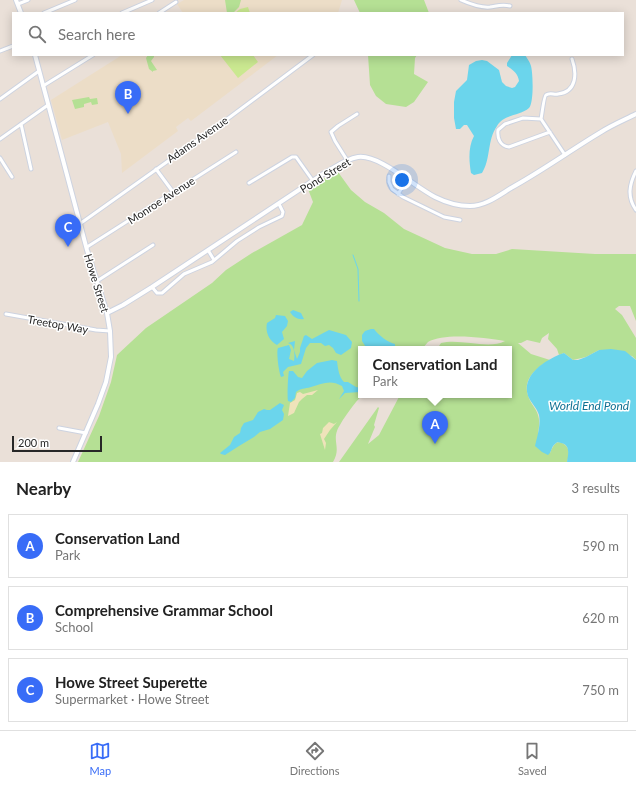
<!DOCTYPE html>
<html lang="en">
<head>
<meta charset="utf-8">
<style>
	body { margin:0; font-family:Lato,sans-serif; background:#f2f2f2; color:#222 }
	.scale { position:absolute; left:12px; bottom:10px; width:90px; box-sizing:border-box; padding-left:4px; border:2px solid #272727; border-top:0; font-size:11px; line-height:14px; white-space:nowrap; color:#272727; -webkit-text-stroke:3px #fff; paint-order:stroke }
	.you { position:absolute; left:402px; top:180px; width:14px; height:14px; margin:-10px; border:3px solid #fff; border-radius:50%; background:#1a73e8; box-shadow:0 0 0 6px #1a73e833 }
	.badge { display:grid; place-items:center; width:26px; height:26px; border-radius:50%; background:#386cf7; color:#fff; font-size:13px; font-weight:700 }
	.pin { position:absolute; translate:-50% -33px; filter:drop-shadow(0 1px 2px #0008) }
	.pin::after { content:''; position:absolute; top:21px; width:14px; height:12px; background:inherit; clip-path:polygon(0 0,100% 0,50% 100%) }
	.popup { position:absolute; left:358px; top:346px; width:154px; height:52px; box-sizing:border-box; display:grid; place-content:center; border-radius:0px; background:#fff; filter:drop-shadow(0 1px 3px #0005); font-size:13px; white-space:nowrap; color:#767676 }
	.popup b { font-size:15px; color:#222 }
	.popup::after { content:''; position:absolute; left:50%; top:100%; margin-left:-8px; border:8px solid transparent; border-top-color:#fff }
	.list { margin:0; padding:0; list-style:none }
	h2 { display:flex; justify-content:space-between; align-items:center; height:52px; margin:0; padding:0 16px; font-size:17px }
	h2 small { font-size:13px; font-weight:400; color:#767676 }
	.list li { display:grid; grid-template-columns:26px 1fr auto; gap:12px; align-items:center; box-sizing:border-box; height:64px; margin:0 8px 8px; padding:0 8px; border:1px solid #e0e0e0; border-radius:0px }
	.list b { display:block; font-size:15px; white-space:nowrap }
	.list p { margin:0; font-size:13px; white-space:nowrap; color:#767676 }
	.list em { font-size:13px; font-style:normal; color:#767676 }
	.icon { flex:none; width:22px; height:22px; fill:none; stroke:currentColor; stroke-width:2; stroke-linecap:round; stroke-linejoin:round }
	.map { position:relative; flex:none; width:636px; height:462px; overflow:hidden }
	.search { position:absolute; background:#fff; box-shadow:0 2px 10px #0003; left:12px; right:12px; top:12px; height:44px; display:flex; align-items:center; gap:10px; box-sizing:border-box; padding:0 14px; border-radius:0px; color:#767676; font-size:15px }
	.sheet { height:268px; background:#fff }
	nav { display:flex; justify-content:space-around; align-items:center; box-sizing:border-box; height:56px; border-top:1px solid #e0e0e0; background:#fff; font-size:11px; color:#767676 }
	nav a { display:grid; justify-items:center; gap:2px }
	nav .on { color:#386cf7 }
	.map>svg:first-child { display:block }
</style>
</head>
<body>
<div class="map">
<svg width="636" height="462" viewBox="0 0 636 462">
	<rect width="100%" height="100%" fill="#eae0d8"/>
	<path fill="#ecddc7" d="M 184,0 L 342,0 L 338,13 L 183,13 L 177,4 Z
		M 122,55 L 278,55 L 191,121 L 188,118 L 176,127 L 178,131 L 122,173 L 121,154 L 108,122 L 62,140 L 51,100 Z"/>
	<path fill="#b5e094" d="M 225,0 L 241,0 L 239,7 L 233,13 L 227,13 Z
		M 354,0 L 424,0 L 429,13 L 360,13 Z
		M 148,55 L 154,55 L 154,57 L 151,61 L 157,70 L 153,71 L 153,72 L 149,69 L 146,58 Z
		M 368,55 L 417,55 L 415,58 L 414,74 L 428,82 L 414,102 L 406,107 L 386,104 L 376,96 L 370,85 Z
		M 89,97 L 90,99 L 97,98 L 98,104 L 92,105 L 91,102 L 84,104 L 84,107 L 75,109 L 72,100 Z
		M 338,172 L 351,190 L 365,202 L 384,213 L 404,229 L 445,248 L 472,254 L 496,254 L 512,249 L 595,254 L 636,254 L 636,321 L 630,306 L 619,306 L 615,309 L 622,315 L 636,338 L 636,360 L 632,356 L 599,350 L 586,357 L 573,360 L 564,353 L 559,355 L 557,349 L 548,339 L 549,333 L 542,338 L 540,343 L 527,340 L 521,343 L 518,343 L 531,354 L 550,360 C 536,368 521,380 529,398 C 531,404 536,408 538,415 C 540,421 539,427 538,434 L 550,453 C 551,450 553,446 555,444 C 559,440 566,444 568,449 C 570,453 568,458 567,462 L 339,462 L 378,407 L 379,408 L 374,425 L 375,427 L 368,444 L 379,435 L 400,395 L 509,395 L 509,349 L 437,349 L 441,343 C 461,338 488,350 505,341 C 486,338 445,332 428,342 C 426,344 424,347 422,349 L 361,349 L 361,395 L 363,395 C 356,400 340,423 337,431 C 333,442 341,449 333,462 L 78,462 L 99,416 L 111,382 L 117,355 L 146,328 L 212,283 L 226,270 L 252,253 L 302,225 L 313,202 L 308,189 L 331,174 Z"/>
	<path fill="#efe3ba" d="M 318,390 L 312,395 L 307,395 L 302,399 L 299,402 L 294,413 L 288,416 L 290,403 L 295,400 L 297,393 L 300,392 L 303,394 Z
		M 329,422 L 334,424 L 337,422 L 330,430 L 324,439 L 326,443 L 325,450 L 320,434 L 322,433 L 323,428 Z"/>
	<path fill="#cae890" d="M 248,7 L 250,13 L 235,13 L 240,9 Z
		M 220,55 L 253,55 L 258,62 L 238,78 Z"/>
	<path fill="#6bd5ec" d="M 512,55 L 525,55 C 527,58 530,62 531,66 C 533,73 534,103 529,108 C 520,116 504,114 497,126 C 487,140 491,159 482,173 L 474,175 L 471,173 C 469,161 468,147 474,136 L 467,125 L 464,125 L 460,129 L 456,129 L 454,118 L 454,102 L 456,91 L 467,80 L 469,65 L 476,61 L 482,60 L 487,61 L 499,70 L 502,82 L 506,86 L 512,88 L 515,87 L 519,81 C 518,73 513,70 507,66 L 507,63 Z
		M 293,310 L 301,313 L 304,319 C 298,320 293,317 290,312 Z
		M 276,315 L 285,316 L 288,321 L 287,326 L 282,332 L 284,339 L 277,345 C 269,341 265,332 267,323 L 275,318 Z
		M 371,329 L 374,329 C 378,335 389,343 395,344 L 395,347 L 390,347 L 386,349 L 367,349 L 362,341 L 362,335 L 365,331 Z
		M 329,330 L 346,335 L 352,342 L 351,348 L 341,355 L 336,353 L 333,348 L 329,345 L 325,346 L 321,343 L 310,343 L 306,348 L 301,364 L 288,367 L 283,372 L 284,376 L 281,377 C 279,373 276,352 278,348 L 289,345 L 291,350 L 289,359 L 294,361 C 295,355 295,345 288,343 L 295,341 L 294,350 L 297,359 L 300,352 L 300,348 L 304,336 L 306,335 L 312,339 Z
		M 611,349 L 625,351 L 636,360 L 636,462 L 567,462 C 568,455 571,445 561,443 C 558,442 557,442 555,444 C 551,447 552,452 548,455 L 542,452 L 535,446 C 537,437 541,425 539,415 C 537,408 531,403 528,396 C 521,375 546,359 564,353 L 573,360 L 578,360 L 586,357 L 599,350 Z
		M 332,360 L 337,361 C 338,369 339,377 344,382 L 348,382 L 356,387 L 361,388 L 361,392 L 345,393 L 339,399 L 344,391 L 342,386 C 330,379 322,384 311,387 C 304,389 301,388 296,392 L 295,398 L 291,402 L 288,401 C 287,397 288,374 289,371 L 293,371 L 298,377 L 302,378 L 307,371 L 317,363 Z
		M 280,403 L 284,405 L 282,410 L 284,414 L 283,420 L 270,429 L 260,432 L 254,437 L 239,446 L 225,455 L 221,454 L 220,453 L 230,445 L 234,437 L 240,433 L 241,428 L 244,423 L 253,420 L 258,412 L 264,409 L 267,410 L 270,410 Z"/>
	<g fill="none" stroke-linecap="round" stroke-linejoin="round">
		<path stroke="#6bd5ec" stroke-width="1" d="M 353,255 L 358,269 L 359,301"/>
		<g stroke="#cdd3e0" stroke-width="5">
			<path id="street" d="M 461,0 C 470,4 480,8 490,7 C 497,6 502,4 510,6
				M 18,4 L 28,0
				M 44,13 L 75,0
				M 122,13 L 152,0
				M 159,13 L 176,2
				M 0,51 L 13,46
				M 43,86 L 93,55
				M 0,99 L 39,71
				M 541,119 L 523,118 L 505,124 L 498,130 C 497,138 500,146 509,147 L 550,132
				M 21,124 L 31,169
				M 0,139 L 48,105
				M 565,155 L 541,119 C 542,114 544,96 546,95 C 550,92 554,95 558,94 C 577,92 577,73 572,59
				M 0,158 L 12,177
				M 347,160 L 335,141 L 331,132 L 338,126 L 357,114
				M 156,169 L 173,192
				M 636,171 C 629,185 627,197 636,210
				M 389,176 L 389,182 L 392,189 L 403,197 L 444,217 L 460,220
				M 249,183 L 292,157 L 296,157 L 313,181
				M 398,194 L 407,180
				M 81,223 L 230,117 L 313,55
				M 87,247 L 236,152
				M 208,250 L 214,260
				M 97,281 L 153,245
				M 152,287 L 157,293 L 162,293 L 184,274 L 212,262 L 237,241 L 259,227 L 282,216 L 283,212 L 279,204
				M 6,314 L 96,330 L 110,331
				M 59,428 L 86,433"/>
		</g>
		<g stroke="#cdd3e0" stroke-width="6">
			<path id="secondary" d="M 16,0 L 21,13
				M 35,55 L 87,250 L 107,313 L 110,331 L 111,357 L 106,382 L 98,404 L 73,462
				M 107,313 L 123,305 L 152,287 L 323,174 C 334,168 345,159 358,157 C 379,154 415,187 435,197 C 445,202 458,206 470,206 C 485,206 498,196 511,188 C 542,171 571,150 601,132 C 612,125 624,120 636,114"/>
		</g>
		<use href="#street" stroke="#fff" stroke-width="3"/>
		<use href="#secondary" stroke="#fff" stroke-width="4"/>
	</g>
	<g text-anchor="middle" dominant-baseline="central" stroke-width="3" stroke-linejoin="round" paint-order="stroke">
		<g font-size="11" fill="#272727" stroke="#fff">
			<text transform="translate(197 139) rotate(-35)">Adams Avenue</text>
			<text transform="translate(325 175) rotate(-31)">Pond Street</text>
			<text transform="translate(161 200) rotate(-33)">Monroe Avenue</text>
			<text transform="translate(97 283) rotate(73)">Howe Street</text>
			<text transform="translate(58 324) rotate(10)">Treetop Way</text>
		</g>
		<g font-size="12" font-style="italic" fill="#0f7193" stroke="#fff">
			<text x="589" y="405">World End Pond</text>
		</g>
	</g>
</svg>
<div class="scale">200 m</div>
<div class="you"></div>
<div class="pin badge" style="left:435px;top:444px">A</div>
<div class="popup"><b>Conservation Land</b>Park</div>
<div class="pin badge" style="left:128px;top:114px">B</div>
<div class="pin badge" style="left:68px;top:247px">C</div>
<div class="search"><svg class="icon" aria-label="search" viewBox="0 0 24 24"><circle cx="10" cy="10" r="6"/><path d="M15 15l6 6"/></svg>Search here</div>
</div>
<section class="sheet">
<h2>Nearby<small>3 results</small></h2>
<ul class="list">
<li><span class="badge">A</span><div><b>Conservation Land</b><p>Park</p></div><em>590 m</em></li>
<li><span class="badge">B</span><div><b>Comprehensive Grammar School</b><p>School</p></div><em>620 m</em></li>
<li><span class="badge">C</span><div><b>Howe Street Superette</b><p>Supermarket · Howe Street</p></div><em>750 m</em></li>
</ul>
</section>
<nav>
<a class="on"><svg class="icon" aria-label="map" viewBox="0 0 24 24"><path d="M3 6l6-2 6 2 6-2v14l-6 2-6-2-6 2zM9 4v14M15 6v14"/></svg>Map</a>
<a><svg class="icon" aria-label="directions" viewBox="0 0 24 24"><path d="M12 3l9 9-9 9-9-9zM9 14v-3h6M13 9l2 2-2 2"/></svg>Directions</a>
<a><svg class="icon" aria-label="saved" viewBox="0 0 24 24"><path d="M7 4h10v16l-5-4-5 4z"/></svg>Saved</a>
</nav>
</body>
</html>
